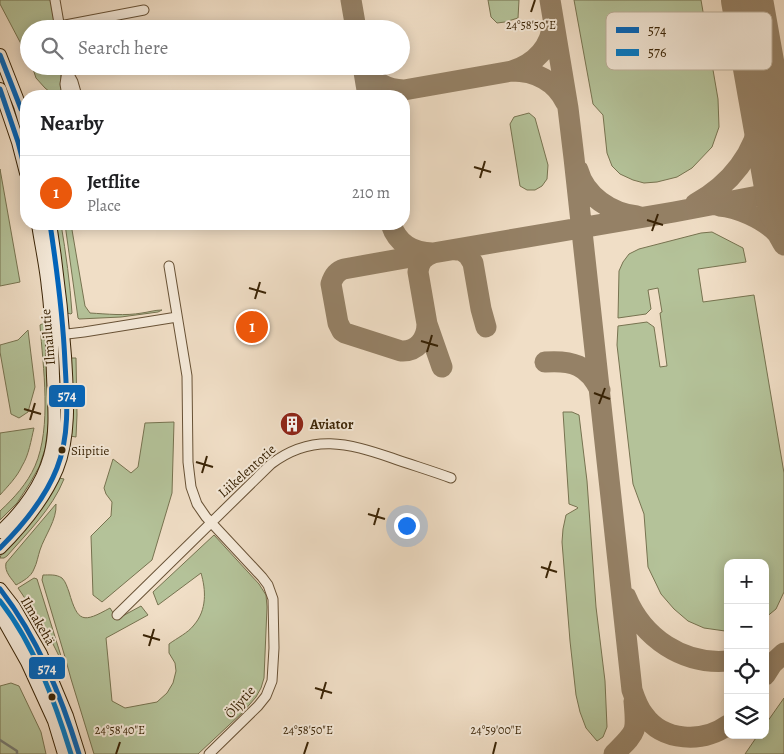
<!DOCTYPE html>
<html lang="en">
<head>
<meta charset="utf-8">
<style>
	body { margin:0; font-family:Alegreya,serif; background:#f2f2f2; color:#202124 }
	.controls { position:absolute; right:15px; bottom:15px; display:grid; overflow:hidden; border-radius:10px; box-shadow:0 2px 12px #0003 }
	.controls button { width:45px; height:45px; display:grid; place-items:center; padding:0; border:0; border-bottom:1px solid #e0e0e0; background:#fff; color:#202124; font:25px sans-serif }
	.you { position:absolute; left:406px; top:525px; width:18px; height:18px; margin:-12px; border:4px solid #fff; border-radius:50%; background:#1a73e8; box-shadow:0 0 0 8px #1a73e833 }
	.badge { display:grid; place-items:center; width:32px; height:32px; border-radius:50%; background:#ea580c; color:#fff; font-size:16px; font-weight:700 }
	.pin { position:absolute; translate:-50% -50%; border:2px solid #fff; box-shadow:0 1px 5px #0006 }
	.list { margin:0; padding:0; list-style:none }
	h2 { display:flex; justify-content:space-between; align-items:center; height:65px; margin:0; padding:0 20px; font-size:21px }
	h2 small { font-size:16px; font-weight:400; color:#757577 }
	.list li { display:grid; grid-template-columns:32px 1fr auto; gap:15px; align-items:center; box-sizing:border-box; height:75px; padding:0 20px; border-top:1px solid #e0e0e0 }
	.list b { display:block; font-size:19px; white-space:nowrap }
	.list p { margin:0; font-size:16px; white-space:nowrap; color:#757577 }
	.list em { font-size:16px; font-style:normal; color:#757577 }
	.icon { flex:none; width:28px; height:28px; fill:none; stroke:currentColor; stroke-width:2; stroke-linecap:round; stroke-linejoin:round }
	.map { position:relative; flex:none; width:784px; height:754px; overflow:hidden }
	.search { position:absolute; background:#fff; box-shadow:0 2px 12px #0003; left:20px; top:20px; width:390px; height:55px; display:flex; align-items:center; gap:12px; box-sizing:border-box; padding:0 18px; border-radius:28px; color:#757577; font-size:19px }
	.panel { position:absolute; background:#fff; box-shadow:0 2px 12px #0003; left:20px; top:90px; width:390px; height:140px; border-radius:20px }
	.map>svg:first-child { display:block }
</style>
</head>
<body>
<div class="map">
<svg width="784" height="754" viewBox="0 0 784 754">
	<rect width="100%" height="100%" fill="#f0dec6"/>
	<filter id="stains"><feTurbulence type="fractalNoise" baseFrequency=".004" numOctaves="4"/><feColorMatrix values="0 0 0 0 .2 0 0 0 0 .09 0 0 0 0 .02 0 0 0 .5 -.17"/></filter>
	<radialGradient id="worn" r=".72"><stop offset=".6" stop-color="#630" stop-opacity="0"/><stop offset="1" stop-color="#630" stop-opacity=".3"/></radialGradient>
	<path fill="#b4c299" stroke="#777350" d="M 0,0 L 51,0 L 56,29 L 29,29 L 29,59 L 0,4 Z
		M 488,0 L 519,0 L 518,18 L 505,22 L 497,23 L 491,17 Z
		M 574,0 L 701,0 L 718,99 L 719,127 L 712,147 L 692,168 L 677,177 L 657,182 L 644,183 L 633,180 L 620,174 L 612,166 L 607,153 L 603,115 L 593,104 Z
		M 32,66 L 60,66 L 63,96 L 55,96 L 45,88 L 36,78 Z
		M 529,113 L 535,118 L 548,165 L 547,179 L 542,186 L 535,190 L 527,190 L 520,186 L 510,124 L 514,117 Z
		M 0,169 L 20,282 L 0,286 Z
		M 57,224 L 61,224 C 66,254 70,283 72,313 L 71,314 L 67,313 L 64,308 Z
		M 65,224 L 71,224 L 85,306 L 90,313 C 107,314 125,316 142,313 C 149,312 155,310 162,310 L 158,312 L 121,317 L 79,319 L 78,318 Z
		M 712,232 L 743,248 L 746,262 L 698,269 L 703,302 L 754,295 L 784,473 L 784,592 L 776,609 L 765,618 L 765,563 L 728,563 L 728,631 L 725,631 L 704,628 L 688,621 L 674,609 L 661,594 L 648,567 L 644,514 L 633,484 L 617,345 L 618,326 L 647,322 L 654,327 L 660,367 L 667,366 L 660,313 L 662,312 L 658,288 L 648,290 L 651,309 L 646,314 L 618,318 L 619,271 L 623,262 L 629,254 L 639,249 L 701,233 Z
		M 44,323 L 46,332 L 49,420 L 45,449 L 39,467 L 30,483 L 17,503 L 0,520 L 0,511 C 14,498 27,484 35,466 C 52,427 43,367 40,325 Z
		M 28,330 L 35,387 L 28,412 L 19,418 L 11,414 L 0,352 L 0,345 L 18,340 Z
		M 71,358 L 76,358 L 77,415 L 76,437 L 70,436 Z
		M 563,412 L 572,412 L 579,415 L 587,481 L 596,607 L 605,681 L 607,727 L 603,737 L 597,741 L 586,728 L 580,712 L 576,695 L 570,641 L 562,542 L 563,529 L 566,515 L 578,508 L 577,507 L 569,504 Z
		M 174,422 L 172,493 L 152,560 L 102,602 L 93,595 L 91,536 L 111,516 L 112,502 L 106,494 L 104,488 L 113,459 L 131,473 L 138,467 L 145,423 Z
		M 34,428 C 31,440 29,455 22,466 C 17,477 8,486 0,495 L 0,433 Z
		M 59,478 L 64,479 C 52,509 28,532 7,556 L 4,558 L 0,558 L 2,552 Z
		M 56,504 C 57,520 45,535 40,550 C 38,556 37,563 34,569 C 31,577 23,581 16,585 C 12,579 4,572 6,563 Z
		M 214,535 L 259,584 L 266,595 L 267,607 L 264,678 L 261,688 L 256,697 L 243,712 L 198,754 L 94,754 L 71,679 L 65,657 L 42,580 L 43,575 C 49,575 56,574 62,578 C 66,582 67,587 69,592 C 78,623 83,623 110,608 L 117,619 L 141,606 L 148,615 L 106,638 L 112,701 L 125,708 L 157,702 L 167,693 L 173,683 L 176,671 L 175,663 L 169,653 L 169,644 C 177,638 188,633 194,625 C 207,610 206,590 201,573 L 158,605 L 153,592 Z
		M 34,578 L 37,579 L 61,656 L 61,657 L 59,656 L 45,628 L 18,588 Z
		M 11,683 L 19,686 L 41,732 L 46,754 L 0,754 L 0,686 Z
		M 784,698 L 784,754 L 745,754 L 758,735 L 765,735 L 765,725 Z"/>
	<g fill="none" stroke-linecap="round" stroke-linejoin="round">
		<path stroke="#777d76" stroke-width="2.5" d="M 0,740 L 17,751 L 17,754"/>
		<path stroke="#958166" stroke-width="21" d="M 351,0 L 356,29
			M 550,0 L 568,108 L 574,158 L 632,690 C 635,699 638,708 644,715 C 663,742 703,743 728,725
			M 363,66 L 368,96
			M 364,66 C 373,82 386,90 404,90
			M 512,71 C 535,71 556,81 566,103
			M 392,96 L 404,90 L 512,71 C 536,63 551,47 553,22
			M 766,101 C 770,119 773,131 784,147
			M 578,170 C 585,196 611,213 637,216
			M 695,204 C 730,185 756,153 761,113 C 762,102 762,92 762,81
			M 719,206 C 737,207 763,219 776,232 C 779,235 781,241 784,245
			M 391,224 C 397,243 413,253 433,253 L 674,212 L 784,191
			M 456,250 L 461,250 L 468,255 L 473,263 L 481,309 L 486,327
			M 433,253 C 423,257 419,262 418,272 L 427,324 L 442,367
			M 427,324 C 427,339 417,352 401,351 L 345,333 L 342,331 L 338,323 L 331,284 C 333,277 337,271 344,269 L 428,254
			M 545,362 C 572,360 588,365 600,390
			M 626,597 C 643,638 683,665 728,661
			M 765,675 L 772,664 L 784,653
			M 614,754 C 637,731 637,733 634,701"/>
		<path stroke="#958166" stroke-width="52" d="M 747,0 L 784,209"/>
		<g stroke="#685236" stroke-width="11">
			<path id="street" d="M 55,0 L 60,29
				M 60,26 L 144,10
				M 67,66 L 67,71 L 65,84 L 67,96
				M 67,71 L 73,82 L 77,96
				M 169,266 L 187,376 L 188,462 L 191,487 L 197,504 L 206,517 L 262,577 L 268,585 L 273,599 L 274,648 L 272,681 L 266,696 L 258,706 L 209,754
				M 59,335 L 84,332 L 177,317
				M 117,615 L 271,464 C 312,433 348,443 392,458 C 412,465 432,471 451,478"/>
		</g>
		<g stroke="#3a2406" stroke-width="14">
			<path id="secondary" d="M 0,55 L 20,106 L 26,126
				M 0,89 L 18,142 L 26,173
				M 0,532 C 22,512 42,485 50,456 C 57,431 54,402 53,376 C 52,347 52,317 48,288 C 46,266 41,245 38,224
				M 0,548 C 23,525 44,500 57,469 C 71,434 67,392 65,356 C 62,312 57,268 50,224
				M 0,589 L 14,607 L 41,654 L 67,716 L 79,754
				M 0,614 L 27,662 L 54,721 L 64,754"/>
		</g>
		<use href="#street" stroke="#f5eada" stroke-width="9"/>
		<use href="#secondary" stroke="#f5eada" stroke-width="12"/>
		<g stroke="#f5eada" stroke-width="9">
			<path id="bus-1" d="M 0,55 L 21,109
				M 0,89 L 18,142 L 26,173
				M 0,548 C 23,525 45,499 57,468 C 70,435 67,398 65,363 C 63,317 57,270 50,224
				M 0,589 C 38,638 61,696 79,754"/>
		</g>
		<g stroke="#f5eada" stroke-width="9">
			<path id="bus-2" d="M 0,601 C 34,644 55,702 71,754"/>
		</g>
		<use href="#bus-1" stroke="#0065bd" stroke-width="5"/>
		<use href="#bus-2" stroke="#007ac9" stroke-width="5"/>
	</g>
	<path fill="none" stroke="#3a2406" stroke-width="2" d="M 531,12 L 535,0M 474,167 L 491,172M 480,178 L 485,161M 647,220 L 663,225M 652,231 L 658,214M 249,288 L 266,293M 255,299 L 260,282M 421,341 L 438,346M 427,352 L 432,335M 594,393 L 610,399M 599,404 L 605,388M 24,409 L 41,414M 30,420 L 35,403M 196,462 L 213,467M 202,473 L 207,456M 368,514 L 385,519M 374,525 L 379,508M 541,567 L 557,572M 546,578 L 551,561M 143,635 L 160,640M 149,646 L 154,629M 315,688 L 332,693M 321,699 L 326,682M 116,754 L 120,742M 304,754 L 308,742M 493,754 L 496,742"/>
	<defs>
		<g id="building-disc" transform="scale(1.25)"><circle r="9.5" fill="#8f2418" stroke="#f5eada"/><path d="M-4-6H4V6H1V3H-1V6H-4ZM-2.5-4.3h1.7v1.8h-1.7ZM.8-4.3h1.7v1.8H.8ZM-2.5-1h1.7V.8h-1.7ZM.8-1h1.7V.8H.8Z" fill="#fff"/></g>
	</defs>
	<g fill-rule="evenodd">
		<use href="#building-disc" x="292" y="424"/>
	</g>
	<g fill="#3a2406" stroke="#f5eada" stroke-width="2">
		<circle cx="62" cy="450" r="4.5"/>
		<circle cx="52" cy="697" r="4.5"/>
	</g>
	<g text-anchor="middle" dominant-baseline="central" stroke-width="4" stroke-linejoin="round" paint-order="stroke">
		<g font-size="13" fill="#3a2406" stroke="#f5eada" text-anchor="start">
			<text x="71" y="450">Siipitie</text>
		</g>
		<g font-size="14" fill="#3a2406" stroke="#f5eada">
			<text transform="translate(48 337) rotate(-95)">Ilmailutie</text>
			<text transform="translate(247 471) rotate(-42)">Liikelentotie</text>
			<text transform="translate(38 621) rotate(59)">Ilmakehä</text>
			<text transform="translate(240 702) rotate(-49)">Öljytie</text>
		</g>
		<g font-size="14" font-weight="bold" fill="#3a2406" stroke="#f5eada" text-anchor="start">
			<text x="310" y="424">Aviator</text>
		</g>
	</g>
	<rect x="606" y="12" width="166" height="58" rx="8" fill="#f5eada" stroke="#bdaf9a" stroke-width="1"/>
	<rect x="616" y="27" width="23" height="6" fill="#0065bd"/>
	<rect x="616" y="49" width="23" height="7" fill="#007ac9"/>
	<g font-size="14" fill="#3a2406">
		<text x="648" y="35">574</text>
		<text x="648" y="57">576</text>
	</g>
	<g font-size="12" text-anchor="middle" fill="#3a2406" stroke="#f5eada" stroke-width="4" stroke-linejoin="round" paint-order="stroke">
		<text x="531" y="29">24°58'50"E</text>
		<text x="120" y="734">24°58'40"E</text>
		<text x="308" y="734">24°58'50"E</text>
		<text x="496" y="734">24°59'00"E</text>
	</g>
	<g stroke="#f5eada" stroke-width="2">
		<rect x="48" y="384" width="38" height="24" rx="5" fill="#0065bd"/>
		<rect x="28" y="656" width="38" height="24" rx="5" fill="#0065bd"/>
	</g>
	<g font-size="14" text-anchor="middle" font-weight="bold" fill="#fff">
		<text x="67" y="400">574</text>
		<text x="47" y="673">574</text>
	</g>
	<rect width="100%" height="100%" filter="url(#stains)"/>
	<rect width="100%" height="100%" fill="url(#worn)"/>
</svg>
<div class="controls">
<button>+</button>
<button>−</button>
<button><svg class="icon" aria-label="locate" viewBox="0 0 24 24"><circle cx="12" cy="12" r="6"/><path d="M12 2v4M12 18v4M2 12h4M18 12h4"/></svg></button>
<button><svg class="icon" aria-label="layers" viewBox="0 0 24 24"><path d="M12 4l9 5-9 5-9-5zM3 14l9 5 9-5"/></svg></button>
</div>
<div class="you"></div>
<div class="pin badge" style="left:252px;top:327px">1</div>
<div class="search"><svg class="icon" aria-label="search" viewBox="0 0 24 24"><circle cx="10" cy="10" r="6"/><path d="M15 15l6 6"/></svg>Search here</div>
<section class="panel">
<h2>Nearby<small></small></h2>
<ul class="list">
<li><span class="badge">1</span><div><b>Jetflite</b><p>Place</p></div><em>210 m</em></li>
</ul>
</section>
</div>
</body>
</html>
